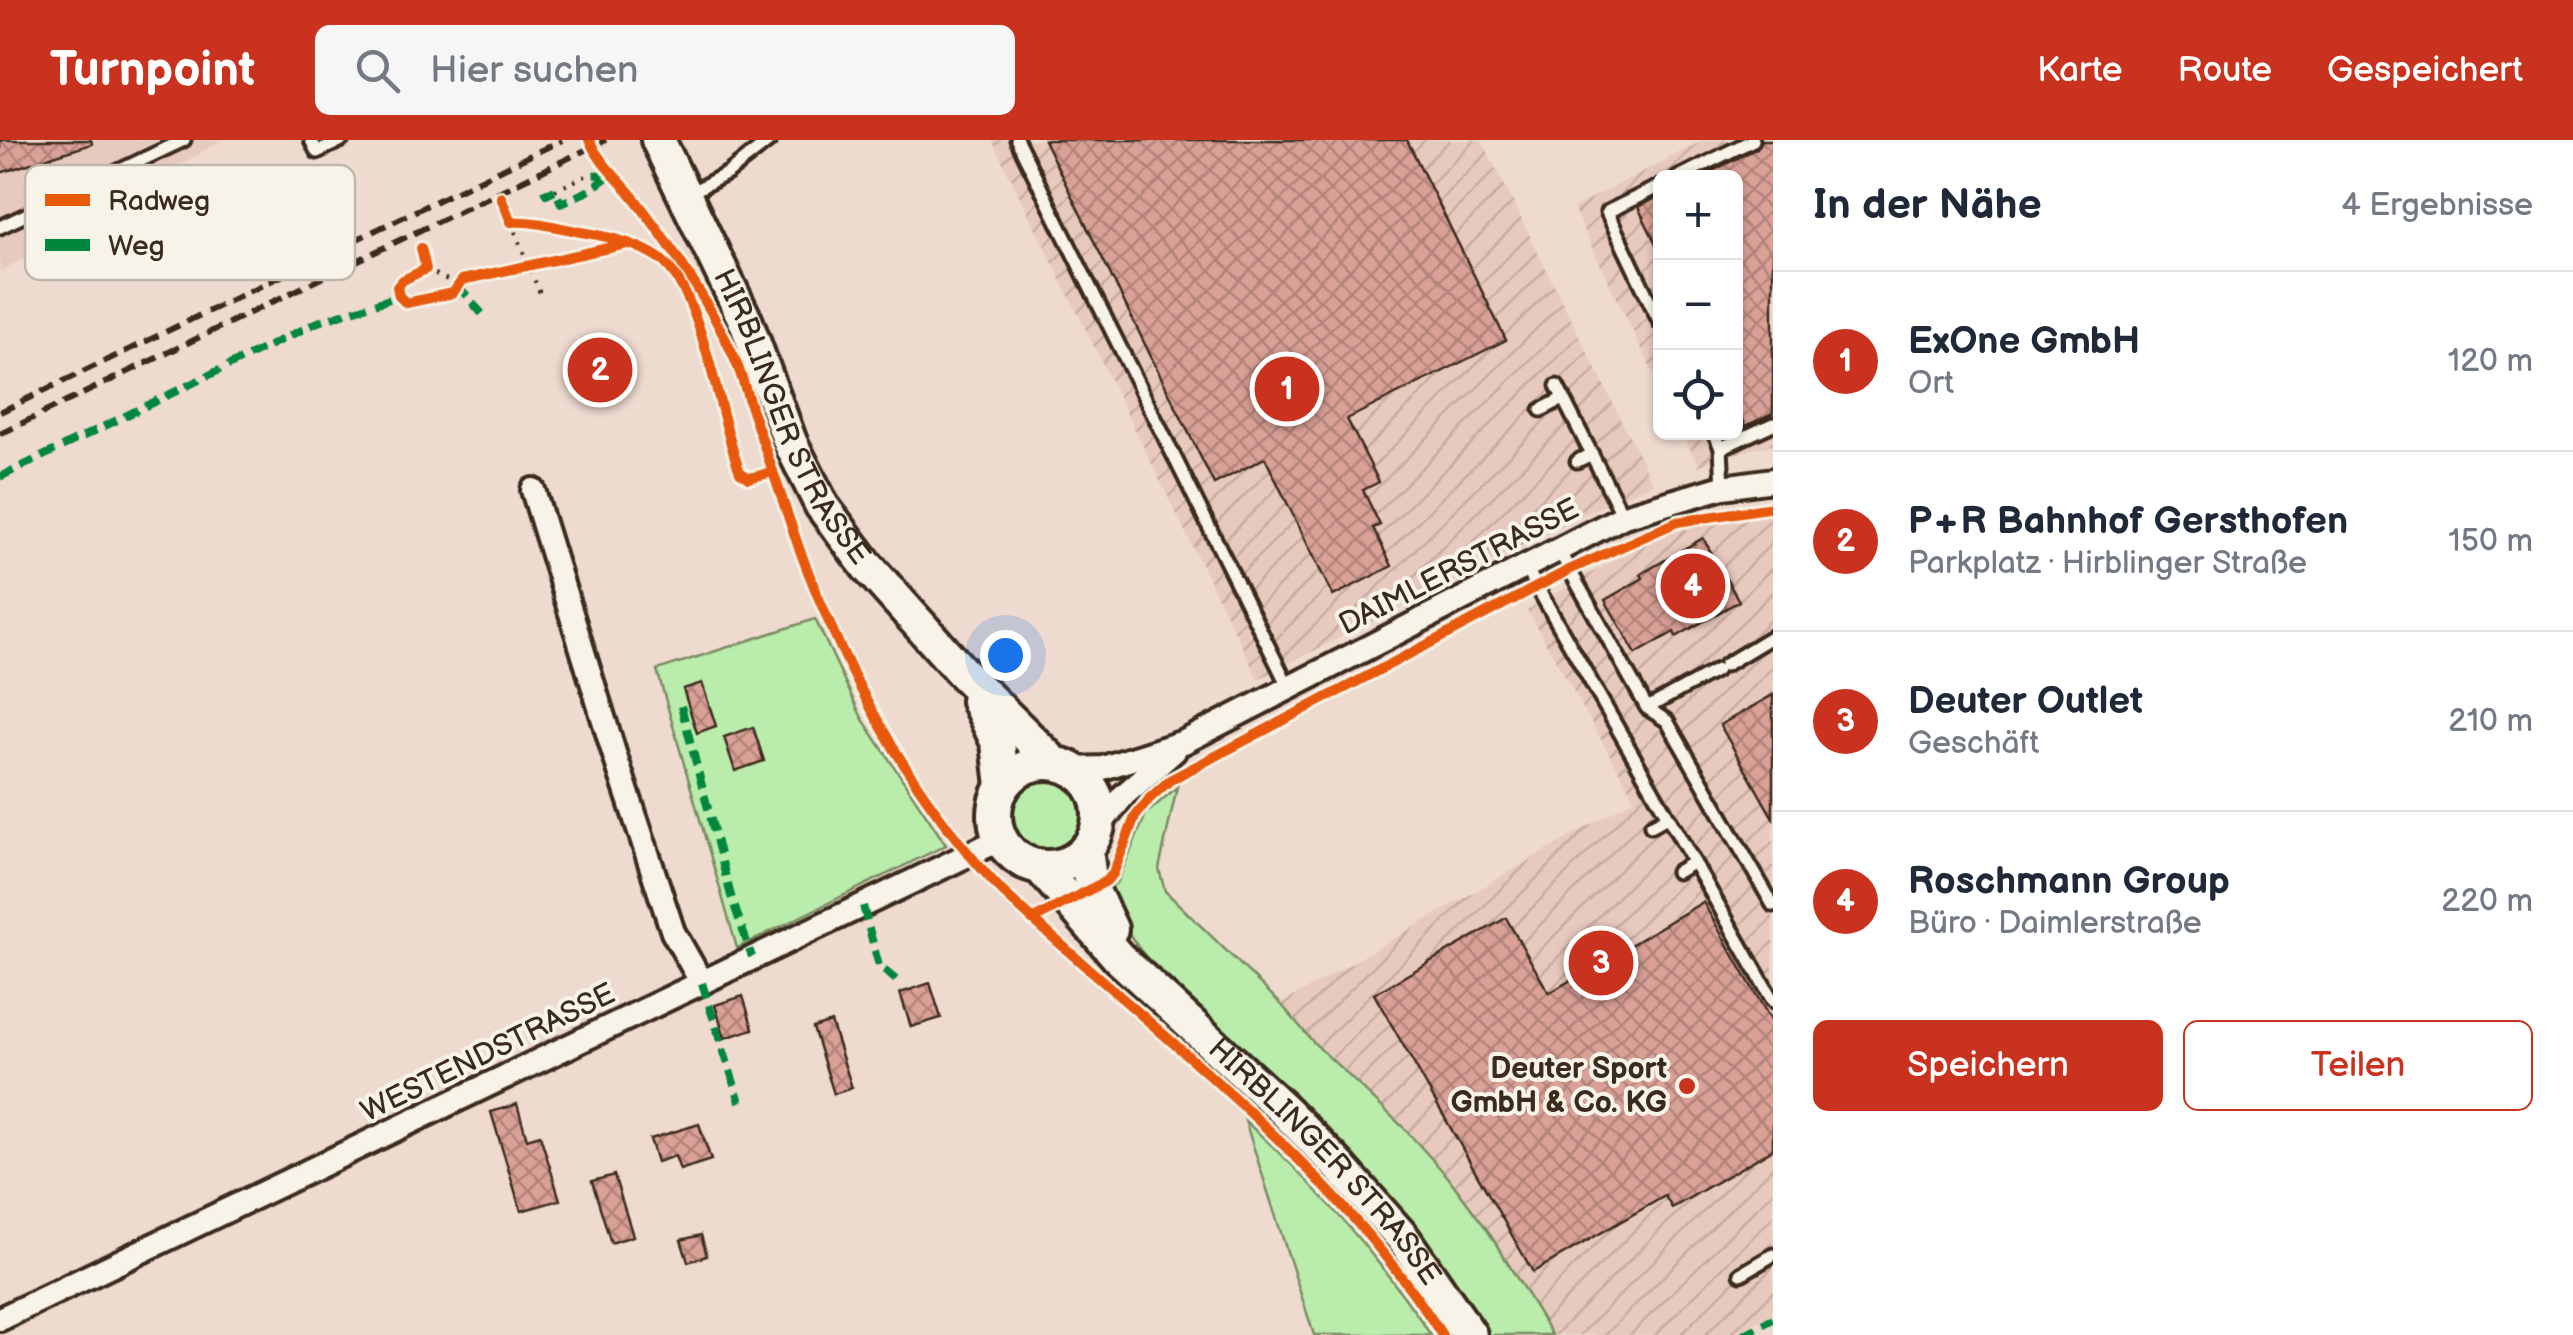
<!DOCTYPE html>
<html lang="de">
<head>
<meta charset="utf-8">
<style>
	body { margin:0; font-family:"Balsamiq Sans",sans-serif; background:#f6f6f7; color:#1f2937 }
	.controls { position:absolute; right:30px; top:30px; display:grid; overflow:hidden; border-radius:15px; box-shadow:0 2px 8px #0004 }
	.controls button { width:90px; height:90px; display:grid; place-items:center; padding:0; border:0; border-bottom:2px solid #e0e1e3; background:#fff; color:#1f2937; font:50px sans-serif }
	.you { position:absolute; left:1005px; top:515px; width:35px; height:35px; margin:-25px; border:8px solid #fff; border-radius:50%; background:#1a73e8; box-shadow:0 0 0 15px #1a73e833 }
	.badge { display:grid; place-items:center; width:65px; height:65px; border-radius:50%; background:#c8321e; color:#fff; font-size:32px; font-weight:700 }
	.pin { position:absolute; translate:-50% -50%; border:5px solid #fff; box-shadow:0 2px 10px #0006 }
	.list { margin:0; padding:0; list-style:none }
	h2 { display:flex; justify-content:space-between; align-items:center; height:130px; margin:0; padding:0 40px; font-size:42px }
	h2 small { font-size:32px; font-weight:400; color:#747a83 }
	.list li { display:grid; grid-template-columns:65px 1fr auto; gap:30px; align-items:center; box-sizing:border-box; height:180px; padding:0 40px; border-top:2px solid #e0e1e3 }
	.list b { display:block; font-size:38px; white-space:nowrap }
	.list p { margin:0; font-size:32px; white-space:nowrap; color:#747a83 }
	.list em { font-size:32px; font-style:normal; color:#747a83 }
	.actions { display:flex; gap:20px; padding:30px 40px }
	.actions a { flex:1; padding:22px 0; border:2px solid #c8321e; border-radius:15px; text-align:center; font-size:35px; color:#c8321e }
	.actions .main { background:#c8321e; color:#fff }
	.icon { flex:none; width:55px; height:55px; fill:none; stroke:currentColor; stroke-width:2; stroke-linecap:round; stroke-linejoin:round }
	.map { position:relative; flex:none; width:1773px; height:1195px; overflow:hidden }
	header { display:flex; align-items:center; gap:60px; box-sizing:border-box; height:140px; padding:0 50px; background:#c8321e; color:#fff }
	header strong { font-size:48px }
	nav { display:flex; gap:55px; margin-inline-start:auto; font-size:35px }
	.search { width:700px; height:90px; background:#f6f6f7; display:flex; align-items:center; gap:25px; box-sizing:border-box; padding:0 35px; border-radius:15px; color:#747a83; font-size:38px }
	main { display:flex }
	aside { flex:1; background:#fff }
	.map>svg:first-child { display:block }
</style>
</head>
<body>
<header>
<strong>Turnpoint</strong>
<div class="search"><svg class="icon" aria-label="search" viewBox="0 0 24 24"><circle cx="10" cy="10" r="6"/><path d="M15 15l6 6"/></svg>Hier suchen</div>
<nav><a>Karte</a><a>Route</a><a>Gespeichert</a></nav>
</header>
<main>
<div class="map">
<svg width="1773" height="1195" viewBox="0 0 1773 1195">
	<defs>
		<pattern id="industrial-furrows" width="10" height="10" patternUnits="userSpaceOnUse" patternTransform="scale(2.5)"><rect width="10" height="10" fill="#e8c9be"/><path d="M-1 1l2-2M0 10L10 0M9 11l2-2" fill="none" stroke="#c8ada3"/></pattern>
		<pattern id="building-cross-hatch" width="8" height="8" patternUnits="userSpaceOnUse" patternTransform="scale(2.5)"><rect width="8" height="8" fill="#daa196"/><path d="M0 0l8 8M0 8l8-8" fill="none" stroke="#b2837a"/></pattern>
	</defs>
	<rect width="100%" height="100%" fill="#eedacf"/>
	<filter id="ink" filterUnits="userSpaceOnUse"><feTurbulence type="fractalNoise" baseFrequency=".01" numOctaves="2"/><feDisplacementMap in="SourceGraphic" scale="20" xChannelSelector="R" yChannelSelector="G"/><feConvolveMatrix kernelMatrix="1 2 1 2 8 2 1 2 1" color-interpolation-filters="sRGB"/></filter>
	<g filter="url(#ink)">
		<path fill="#e8c9be" d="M 0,0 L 222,0 L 0,132 Z"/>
		<path fill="url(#industrial-furrows)" d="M 992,0 L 1482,0 L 1653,344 L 1589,372 L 1258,539 Z
			M 1704,0 L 1773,0 L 1773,304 L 1714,319 L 1699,326 L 1682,293 L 1736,292 L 1736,38 L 1660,38 L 1660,247 L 1573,68 Z
			M 1773,371 L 1773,1174 L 1731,1195 L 1552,1195 L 1488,1091 L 1448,1037 L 1403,987 L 1313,902 L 1281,864 L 1635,659 L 1527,470 L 1649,400 L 1706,382 Z"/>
		<path fill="#baecab" stroke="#7a8b64" stroke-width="2.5" d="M 815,479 L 862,578 L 946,705 L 737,808 L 657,530 Z
			M1007 674a40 40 0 1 1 80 0a40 40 0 1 1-80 0Z
			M 1177,647 L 1159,729 L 1165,751 L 1281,864 L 1313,902 L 1403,987 L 1448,1037 L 1488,1091 L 1552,1195 L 1489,1195 C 1435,1110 1369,1028 1297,957 C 1242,903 1169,859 1128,792 C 1120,779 1114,765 1107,751 L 1118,741 L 1146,674 Z
			M 1245,981 C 1316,1043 1378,1117 1431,1195 L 1314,1195 Z"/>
		<path fill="url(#building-cross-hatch)" stroke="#3b2a1e" stroke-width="2.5" d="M 0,0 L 91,0 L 92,4 L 0,33 Z
			M 1044,0 L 1407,0 L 1506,200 L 1347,279 L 1379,342 L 1363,350 L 1380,385 L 1373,388 L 1392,426 L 1333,456 L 1265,318 L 1214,344 Z
			M 1762,0 L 1773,0 L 1773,273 L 1746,286 L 1736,264 L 1736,38 L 1699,38 L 1757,8 Z
			M 1660,56 L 1660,112 L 1638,67 Z
			M 1703,398 L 1739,461 L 1676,497 L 1674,492 L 1636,514 L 1605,460 L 1643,438 L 1641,434 Z
			M 702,543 L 716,586 L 697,593 L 683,549 Z
			M 1773,555 L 1773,678 L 1720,585 Z
			M 753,587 L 764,621 L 735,631 L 724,597 Z
			M 1703,762 L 1773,884 L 1773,1009 L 1672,1068 L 1665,1056 L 1533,1132 L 1374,854 L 1506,778 L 1549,853 Z
			M 930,843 L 941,878 L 911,887 L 900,853 Z
			M 743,856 L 753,889 L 725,898 L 715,865 Z
			M 831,882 L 852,948 L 834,954 L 813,888 Z
			M 517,964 L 527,999 L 540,995 L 560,1060 L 521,1071 L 491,972 Z
			M 699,984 L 711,1020 L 680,1030 L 675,1016 L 657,1022 L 650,999 Z
			M 614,1035 L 633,1096 L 611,1103 L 592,1041 Z
			M 701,1095 L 707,1116 L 688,1122 L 681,1100 Z"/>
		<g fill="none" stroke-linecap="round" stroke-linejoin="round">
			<g stroke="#3b2a1e" stroke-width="19">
				<path id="lane" d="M 311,0 L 317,12 L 342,0
					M 1017,0 L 1289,548
					M 1677,38 L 1753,0
					M 1660,46 L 1607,72 L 1660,183
					M 686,55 L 728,33 L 770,0
					M 0,87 L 184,0
					M 1557,246 L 1623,376
					M 1541,270 L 1564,258
					M 1714,292 L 1721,308 L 1723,347
					M 1721,308 L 1773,284
					M 1577,321 L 1592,314
					M 1558,409 L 1647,568 L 1667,581 L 1773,765
					M 1525,426 L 1773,861
					M 1725,525 L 1773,496
					M 1647,568 L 1717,530
					M 1651,686 L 1667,677
					M 1677,732 L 1694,722
					M 1741,1134 L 1773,1115"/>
			</g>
			<g stroke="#3b2a1e" stroke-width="30">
				<path id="street" d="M 533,350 L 615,616 L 673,792 L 702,843
					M 1073,629 L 1103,628 L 1184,602 L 1624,376 L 1723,347 L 1773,340
					M 1098,687 L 1124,655 L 1174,611
					M 0,1179 L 1001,699"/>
			</g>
			<g stroke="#3b2a1e" stroke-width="40">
				<g id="secondary">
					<path id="s1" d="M 658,0 L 746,182 L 790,302 L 822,366 L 867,426 L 961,531 L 1053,622"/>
					<path d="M 978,561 L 998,603 L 1003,646"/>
					<circle cx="1047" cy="675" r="52"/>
					<path d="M 1086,709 L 1091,747 L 1111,789"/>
					<path id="s2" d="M 1039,726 L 1118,817 L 1285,971 L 1339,1026 L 1403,1098 L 1470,1195"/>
				</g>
			</g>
			<path stroke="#3b2a1e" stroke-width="4" stroke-dasharray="2.5 8" stroke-linecap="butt" d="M 555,50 L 588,35
				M 511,82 L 541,156
				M 426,129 L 457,145
				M 1705,377 L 1773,367
				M 1607,412 L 1653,392
				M 1186,632 L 1523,455
				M 1115,729 L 1135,678"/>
			<use href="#lane" stroke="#f7f3e8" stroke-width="11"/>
			<use href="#street" stroke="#f7f3e8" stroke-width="22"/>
			<use href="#secondary" stroke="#f7f3e8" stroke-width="32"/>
			<path stroke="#3b2a1e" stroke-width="6" stroke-dasharray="15 8" stroke-linecap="butt" d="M 0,272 L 562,0
				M 0,294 L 606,0"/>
			<path stroke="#00873e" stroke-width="8" stroke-dasharray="15 8" stroke-linecap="butt" d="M 544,49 L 546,54 L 555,50 L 561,63 L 588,51 L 612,34 L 588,35
				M 457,145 L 483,175
				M 0,337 L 318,182 L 399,156
				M 681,566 L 731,756 L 752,817
				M 863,766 L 879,826 L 902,845
				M 702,843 L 740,962
				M 1743,1195 L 1773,1179"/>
			<g stroke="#f7f3e8" stroke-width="16">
				<path id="cycleway" d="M 589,0 C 600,24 618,38 635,59 C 672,107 707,158 732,213 C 741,231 746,252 752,271 C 768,316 783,362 799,408 C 846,534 909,654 1003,752 C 1155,894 1329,1018 1442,1195
					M 501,57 L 511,82 C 536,80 562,89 587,93 C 611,97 638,104 659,118 C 703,150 719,279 740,332 L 749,338 L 773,332
					M 421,108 L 426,129 L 403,140 L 397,147 L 399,156 L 406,163 L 453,153 L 462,140 L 627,104
					M 1032,780 L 1106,741 L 1113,734 L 1135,677 L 1150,658 L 1170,640 L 1569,430 L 1677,382 L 1773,367"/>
			</g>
			<use href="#cycleway" stroke="#e8590c" stroke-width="10"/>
		</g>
	</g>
	<circle fill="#c8321e" stroke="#f7f3e8" stroke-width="4" cx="1687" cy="946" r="10"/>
	<g text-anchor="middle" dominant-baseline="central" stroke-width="8" stroke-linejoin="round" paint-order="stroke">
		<g font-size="30" fill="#3b2a1e" stroke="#f7f3e8">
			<text stroke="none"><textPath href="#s1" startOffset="308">HIRBLINGER STRASSE</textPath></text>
			<text transform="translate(1459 427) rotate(-27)">DAIMLERSTRASSE</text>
			<text transform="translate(488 913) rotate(-26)">WESTENDSTRASSE</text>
			<text stroke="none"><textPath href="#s2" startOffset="412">HIRBLINGER STRASSE</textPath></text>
		</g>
		<g font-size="30" font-weight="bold" fill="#3b2a1e" stroke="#f7f3e8" text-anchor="end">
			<text x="1667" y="929">Deuter Sport<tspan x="1667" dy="34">GmbH &amp; Co. KG</tspan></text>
		</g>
	</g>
	<rect x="25" y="25" width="330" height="115" rx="15" fill="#f7f3e8" stroke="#bfb7ab" stroke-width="2.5"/>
	<rect x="45" y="54" width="45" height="12" fill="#e8590c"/>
	<rect x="45" y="99" width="45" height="12" fill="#00873e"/>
	<g font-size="28" fill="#3b2a1e">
		<text x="108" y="70">Radweg</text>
		<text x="108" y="115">Weg</text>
	</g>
</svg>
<div class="controls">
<button>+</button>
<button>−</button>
<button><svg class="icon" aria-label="locate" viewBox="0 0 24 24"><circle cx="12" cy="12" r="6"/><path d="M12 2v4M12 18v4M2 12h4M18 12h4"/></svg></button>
</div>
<div class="you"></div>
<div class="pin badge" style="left:1287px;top:249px">1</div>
<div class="pin badge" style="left:600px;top:230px">2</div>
<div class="pin badge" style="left:1601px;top:823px">3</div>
<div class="pin badge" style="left:1693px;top:446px">4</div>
</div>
<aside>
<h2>In der Nähe<small>4 Ergebnisse</small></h2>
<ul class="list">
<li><span class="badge">1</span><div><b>ExOne GmbH</b><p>Ort</p></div><em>120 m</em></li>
<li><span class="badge">2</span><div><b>P+R Bahnhof Gersthofen</b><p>Parkplatz · Hirblinger Straße</p></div><em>150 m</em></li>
<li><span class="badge">3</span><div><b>Deuter Outlet</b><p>Geschäft</p></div><em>210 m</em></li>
<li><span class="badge">4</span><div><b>Roschmann Group</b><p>Büro · Daimlerstraße</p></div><em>220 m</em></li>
</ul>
<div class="actions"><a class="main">Speichern</a><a>Teilen</a></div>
</aside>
</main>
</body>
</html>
